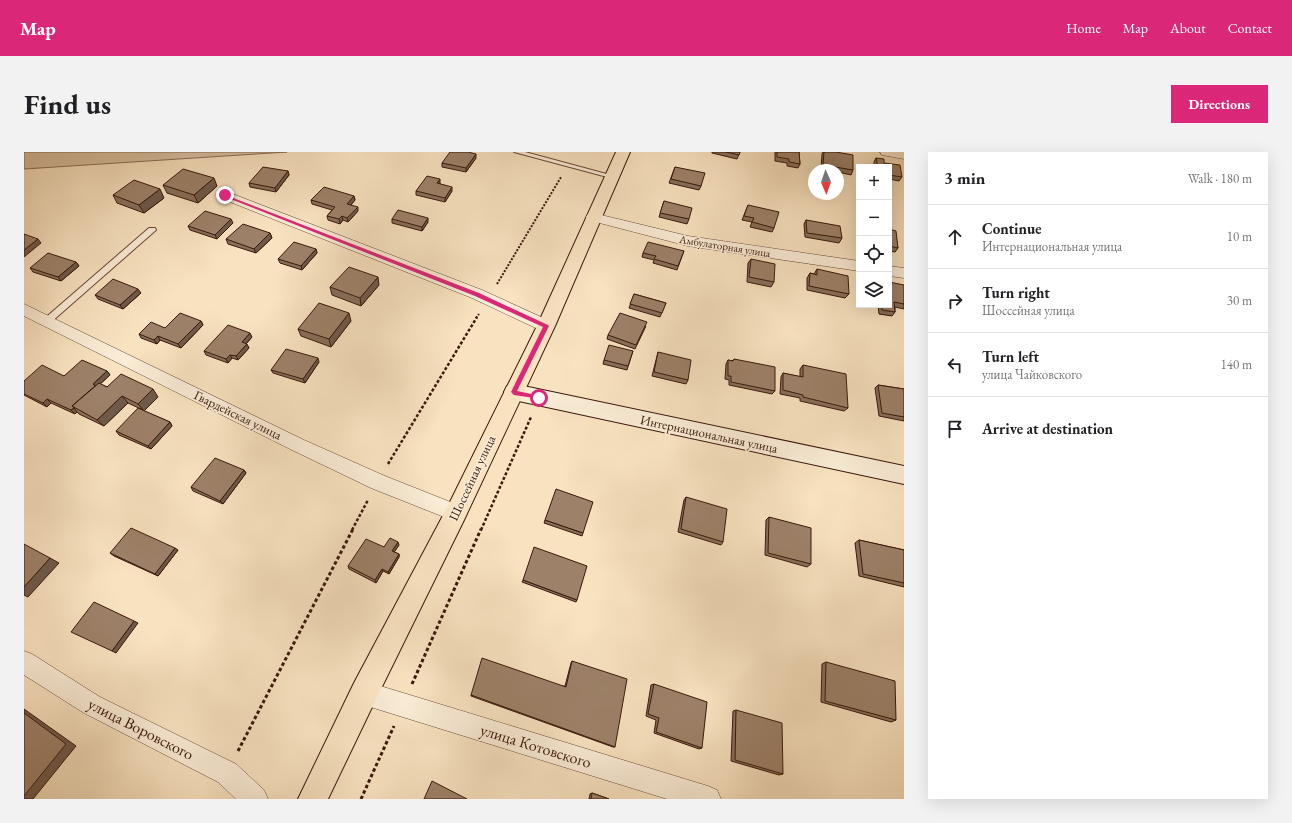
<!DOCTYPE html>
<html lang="en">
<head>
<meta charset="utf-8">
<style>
	body { margin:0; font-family:"EB Garamond",serif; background:#f2f2f2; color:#202124 }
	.controls { position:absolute; right:12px; top:12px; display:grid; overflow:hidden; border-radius:0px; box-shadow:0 4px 16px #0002 }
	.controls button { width:36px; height:36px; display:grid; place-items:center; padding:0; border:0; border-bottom:1px solid #e0e0e0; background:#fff; color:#202124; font:20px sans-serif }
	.compass { position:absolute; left:784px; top:12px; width:36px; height:36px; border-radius:50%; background:#fff; box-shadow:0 4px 16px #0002; rotate:178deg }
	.stop { position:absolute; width:12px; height:12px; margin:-9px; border:3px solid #db2777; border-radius:50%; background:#fff }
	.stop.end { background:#db2777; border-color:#fff; box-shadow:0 1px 4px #0008 }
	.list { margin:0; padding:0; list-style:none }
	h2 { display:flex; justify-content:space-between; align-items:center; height:52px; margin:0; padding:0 16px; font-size:17px }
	h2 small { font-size:13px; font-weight:400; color:#757577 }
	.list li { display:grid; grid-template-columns:26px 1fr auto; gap:12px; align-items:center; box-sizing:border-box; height:64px; padding:0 16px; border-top:1px solid #e0e0e0 }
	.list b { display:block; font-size:15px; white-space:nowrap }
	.list p { margin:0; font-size:13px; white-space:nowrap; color:#757577 }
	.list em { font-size:13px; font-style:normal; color:#757577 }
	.icon { flex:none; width:22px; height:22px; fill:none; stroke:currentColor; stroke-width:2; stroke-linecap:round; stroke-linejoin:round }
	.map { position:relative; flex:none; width:880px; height:647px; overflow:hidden; border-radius:0px }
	header { display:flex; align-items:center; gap:24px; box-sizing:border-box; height:56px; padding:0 20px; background:#db2777; color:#fff }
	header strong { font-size:19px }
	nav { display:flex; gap:22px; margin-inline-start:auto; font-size:14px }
	.intro { display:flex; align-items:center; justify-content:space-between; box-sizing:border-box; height:96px; padding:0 24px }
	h1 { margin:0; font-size:28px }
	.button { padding:10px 18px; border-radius:0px; background:#db2777; color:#fff; font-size:14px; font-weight:700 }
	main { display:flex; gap:24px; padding:0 24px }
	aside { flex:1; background:#fff; border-radius:0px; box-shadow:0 4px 16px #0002 }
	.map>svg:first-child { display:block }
</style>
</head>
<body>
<header>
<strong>Map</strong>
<nav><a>Home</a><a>Map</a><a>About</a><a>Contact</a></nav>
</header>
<div class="intro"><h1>Find us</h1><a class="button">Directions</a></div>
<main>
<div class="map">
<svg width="880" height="647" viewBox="0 0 880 647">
	<rect width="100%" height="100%" fill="#f8e2c0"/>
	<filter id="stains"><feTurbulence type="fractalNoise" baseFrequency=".005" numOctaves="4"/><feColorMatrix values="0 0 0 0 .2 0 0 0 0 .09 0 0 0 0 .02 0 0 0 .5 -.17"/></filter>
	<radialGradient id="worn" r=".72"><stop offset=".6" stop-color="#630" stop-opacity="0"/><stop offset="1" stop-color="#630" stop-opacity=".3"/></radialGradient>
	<path fill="#d8c0a1" stroke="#896c56" d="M 0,0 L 263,0 L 0,17 Z"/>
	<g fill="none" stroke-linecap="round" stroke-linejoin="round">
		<g stroke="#6a4a38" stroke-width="2">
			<path id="lane" d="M 490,0 L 501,0 L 590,24 L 587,26 Z
				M 125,76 L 131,76 L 132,78 L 26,171 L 20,171 L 19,169 L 20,167 Z"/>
		</g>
		<g stroke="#6a4a38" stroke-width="1">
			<path id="street" d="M 856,0 L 880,0 L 880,7 L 858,3 Z
				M 201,39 L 458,138 L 528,170 L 530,174 L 528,178 L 522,180 L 516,178 L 448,146 L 196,46 L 194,43 L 196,40 Z
				M 569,61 L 664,84 L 835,109 L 835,119 L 664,94 L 564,68 L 562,65 L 564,62 Z
				M 865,114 L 880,116 L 880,126 L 865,124 Z
				M 0,152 L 280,288 L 361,324 L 439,355 L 442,361 L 439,367 L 432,370 L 425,367 L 347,336 L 268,298 L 0,164 Z
				M 0,499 L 8,502 L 76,545 L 212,612 L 240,638 L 244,647 L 212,647 L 194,630 L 60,561 L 0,523 Z
				M 340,529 L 684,634 L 693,638 L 697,647 L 643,647 L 340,553 L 332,549 L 328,541 L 332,533 Z"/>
		</g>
		<g stroke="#3a180b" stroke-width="2">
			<path id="secondary" d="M 490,232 L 880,314 L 880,332 L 490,248 L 483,246 L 480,240 L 483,234 Z"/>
		</g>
		<g stroke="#3a180b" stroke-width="2">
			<path id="primary" d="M 592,0 L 606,0 L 531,174 L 440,368 L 350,551 L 304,647 L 274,647 L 330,531 L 424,354 L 513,174 Z"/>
		</g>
		<path stroke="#3a180b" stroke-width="2" stroke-dasharray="2 1.5" stroke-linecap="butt" d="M 473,132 L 537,25
			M 452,166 L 455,162"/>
		<path stroke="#3a180b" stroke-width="2.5" stroke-dasharray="3 2" stroke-linecap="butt" d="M 364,312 L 453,165
			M 328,378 L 344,348
			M 457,378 L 507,265"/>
		<path stroke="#3a180b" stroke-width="3" stroke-dasharray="3.5 2.5" stroke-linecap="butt" d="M 388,532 L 457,377
			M 214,599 L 329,377
			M 337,647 L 370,574"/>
		<use href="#lane" fill="#faecd6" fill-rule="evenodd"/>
		<use href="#street" fill="#faecd6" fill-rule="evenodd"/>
		<use href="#secondary" fill="#faecd6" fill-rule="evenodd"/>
		<use href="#primary" fill="#f8e2c0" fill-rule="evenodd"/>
	</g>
	<path fill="#876f5a" stroke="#3a180b" d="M 688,0 L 716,0 L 713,7 L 688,1 Z
		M 751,0 L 775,0 L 776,12 L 774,16 L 763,14 L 763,11 L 751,9 Z
		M 799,0 L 812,0 L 829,18 L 827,23 L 814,20 L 814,18 L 801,18 L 797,17 L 798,2 Z
		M 452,6 L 442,20 L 418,15 L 418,11 Z
		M 852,6 L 860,11 L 878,25 L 875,29 L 865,27 L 865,15 L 850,15 L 850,10 Z
		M 651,15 L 677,34 L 675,38 L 645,31 Z
		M 264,19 L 265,23 L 252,40 L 226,35 L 225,31 Z
		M 416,31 L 416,32 L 428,39 L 421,50 L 392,43 L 392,39 Z
		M 139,33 L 193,34 L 174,51 L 143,41 Z
		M 89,43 L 140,46 L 120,61 L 93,51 Z
		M 330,44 L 331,48 L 327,53 L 334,59 L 324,70 L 319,68 L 316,72 L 304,68 L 303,64 L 308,58 L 288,52 L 287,48 Z
		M 640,49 L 665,67 L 663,72 L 635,65 Z
		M 724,53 L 750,76 L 748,80 L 726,75 L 728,70 L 718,68 Z
		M 368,67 L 404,70 L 398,79 L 368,71 Z
		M 782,68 L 818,86 L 815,91 L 781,85 L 780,72 Z
		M 209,71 L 193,87 L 166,78 L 164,74 Z
		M 865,77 L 874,96 L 871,100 L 865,99 Z
		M 246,81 L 248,86 L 232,101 L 204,92 L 202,87 Z
		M 292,97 L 293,101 L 278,118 L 256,111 L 254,107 Z
		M 660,99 L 653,118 L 629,111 L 630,108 L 618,105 L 619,101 Z
		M 727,107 L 750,130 L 747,135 L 723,130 L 724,111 Z
		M 52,110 L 55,114 L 37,129 L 9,120 L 6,116 Z
		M 793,117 L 825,142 L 821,146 L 783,138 L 783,126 L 786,121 L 790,122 Z
		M 355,133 L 337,154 L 308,143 L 306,135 Z
		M 880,133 L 880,157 L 871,155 L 871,160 L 868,164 L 855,162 L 854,153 L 865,153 Z
		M 117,141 L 99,157 L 74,147 L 71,143 Z
		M 610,142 L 642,151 L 636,165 L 605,156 Z
		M 177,169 L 179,173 L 157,196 L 136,188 L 133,192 L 117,186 L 115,182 L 141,176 Z
		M 327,169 L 307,195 L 277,184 L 274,177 Z
		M 622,174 L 611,197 L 583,187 L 584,183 Z
		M 228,185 L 222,192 L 225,196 L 214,208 L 208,206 L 204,211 L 182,203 L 180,199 Z
		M 609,199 L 603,218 L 579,212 L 580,208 Z
		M 634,200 L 664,228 L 662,232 L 628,224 Z
		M 710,207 L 751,239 L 748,242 L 705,233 L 705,228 L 701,227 L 702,212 L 704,208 L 708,209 Z
		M 295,210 L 281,231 L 249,221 L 247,218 Z
		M 779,213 L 824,256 L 820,259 L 776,249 L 776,246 L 756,242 L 757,225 L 759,221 L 776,225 L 776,217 Z
		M 83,219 L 86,223 L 76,232 L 83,235 L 134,245 L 120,259 L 146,270 L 148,274 L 127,297 L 95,283 L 92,279 L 119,258 L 104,251 L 80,274 L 55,262 L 53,260 L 51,262 L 27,251 L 23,255 L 0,243 L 0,229 L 40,224 Z
		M 854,233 L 880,237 L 880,269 L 855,264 L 851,236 Z
		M 220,318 L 222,321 L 199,352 L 169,339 L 167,335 Z
		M 662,345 L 699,390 L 697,393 L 654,380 L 660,348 Z
		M 745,365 L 787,412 L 783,415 L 741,403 L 742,368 Z
		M 521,368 L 559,381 L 558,384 L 520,371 Z
		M 835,388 L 880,398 L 880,435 L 835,424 L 831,391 Z
		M 375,393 L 370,400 L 375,402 L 375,405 L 365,422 L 359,419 L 352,431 L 325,417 L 324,414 L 360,395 Z
		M 154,398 L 134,424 L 90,404 L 86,401 Z
		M 499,428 L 553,448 L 552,450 L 498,430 Z
		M 548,509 L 591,595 L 589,595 L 447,544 L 447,543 L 541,534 L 547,511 Z
		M 802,510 L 872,568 L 867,570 L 797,550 L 798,512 Z
		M 630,532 L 678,596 L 675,597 L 630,581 L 632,568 L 622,564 L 627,533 Z
		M 712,558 L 759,622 L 755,623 L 707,609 L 709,559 Z
		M 568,641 L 585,647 L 565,647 L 566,642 Z"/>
	<path fill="#6e5a4a" stroke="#3a180b" d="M 452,2 L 452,6 L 442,20 L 442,16 Z
		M 264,19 L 265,23 L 252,40 L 251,36 Z
		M 190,26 L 193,34 L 174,51 L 170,43 Z
		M 416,27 L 416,31 L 413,35 L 413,31 Z
		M 428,35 L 428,39 L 421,50 L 421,46 Z
		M 136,37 L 140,46 L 120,61 L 115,53 Z
		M 330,44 L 331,48 L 324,56 L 323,52 Z
		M 334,55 L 334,59 L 324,70 L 323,66 Z
		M 318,64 L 319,68 L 316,72 L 315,67 Z
		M 404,66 L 404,70 L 398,79 L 398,75 Z
		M 207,67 L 209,71 L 193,87 L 191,83 Z
		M 246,81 L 248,86 L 232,101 L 230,97 Z
		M 14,87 L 17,91 L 0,105 L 0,98 Z
		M 292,97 L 293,101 L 278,118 L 277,114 Z
		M 52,110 L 55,114 L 37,129 L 34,125 Z
		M 354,125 L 355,133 L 337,154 L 336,146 Z
		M 114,137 L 117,141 L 99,157 L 96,153 Z
		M 325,161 L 327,169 L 307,195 L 305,187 Z
		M 177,169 L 179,173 L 157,196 L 154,192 Z
		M 226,181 L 228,185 L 220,194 L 218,190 Z
		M 134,184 L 136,188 L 133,192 L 130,188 Z
		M 223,192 L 225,196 L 214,208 L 212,204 Z
		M 206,203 L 208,206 L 204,211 L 202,207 Z
		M 294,206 L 295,210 L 281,231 L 279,227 Z
		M 83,219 L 86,223 L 73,235 L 69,232 Z
		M 129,237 L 134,245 L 120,259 L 114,252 Z
		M 98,244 L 104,251 L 80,274 L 73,268 Z
		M 23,247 L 27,251 L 23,255 L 19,251 Z
		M 50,256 L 53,260 L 51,262 L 47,258 Z
		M 146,270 L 148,274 L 127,297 L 124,294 Z
		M 220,318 L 222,321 L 199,352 L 196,349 Z
		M 374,390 L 375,393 L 369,402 L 368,399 Z
		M 151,396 L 154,398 L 134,424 L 131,422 Z
		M 375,402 L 375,405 L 365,422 L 364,420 Z
		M 26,406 L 35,411 L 4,445 L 0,443 L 0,435 Z
		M 358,417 L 359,419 L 352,431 L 351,428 Z
		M 110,469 L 114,471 L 92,501 L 88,499 Z
		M 0,557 L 52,594 L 9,647 L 0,647 Z"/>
	<path fill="#9d8169" stroke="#3a180b" d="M 426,0 L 444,0 L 452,2 L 442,16 L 418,11 Z
		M 702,0 L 716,0 L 715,3 Z
		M 753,0 L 775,0 L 776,12 L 765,10 L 765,7 L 753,5 Z
		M 800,0 L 812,0 L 829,3 L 829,18 L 799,13 Z
		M 852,6 L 860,7 L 860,11 L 876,13 L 878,25 L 865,23 L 865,15 L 854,15 Z
		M 239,15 L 264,19 L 251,36 L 225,31 Z
		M 651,15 L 681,21 L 677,34 L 647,27 Z
		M 159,17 L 190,26 L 170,43 L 139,33 Z
		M 403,24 L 416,27 L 413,31 L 428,35 L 421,46 L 392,39 Z
		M 110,28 L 136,37 L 115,53 L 89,43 Z
		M 300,35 L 330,44 L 323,52 L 334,55 L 323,66 L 318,64 L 315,67 L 303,64 L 311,55 L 287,48 Z
		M 640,49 L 668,56 L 665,67 L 636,61 Z
		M 724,53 L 755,60 L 750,76 L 728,70 L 730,66 L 720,64 Z
		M 374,58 L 404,66 L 398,75 L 368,67 Z
		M 181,59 L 207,67 L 191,83 L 164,74 Z
		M 782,68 L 816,74 L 818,86 L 783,81 Z
		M 219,72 L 246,81 L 230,97 L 202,87 Z
		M 865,77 L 872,79 L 874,96 L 865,94 Z
		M 0,82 L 14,87 L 0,98 Z
		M 270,90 L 292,97 L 277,114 L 254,107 Z
		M 624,90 L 660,99 L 654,114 L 630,107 L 632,104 L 619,101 Z
		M 24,101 L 52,110 L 34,125 L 6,116 Z
		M 727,107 L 751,112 L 750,130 L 725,125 Z
		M 325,115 L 354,125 L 336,146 L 306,135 Z
		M 793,117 L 824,124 L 825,142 L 785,134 L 786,121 L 793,123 Z
		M 89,127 L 114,137 L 96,153 L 71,143 Z
		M 865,130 L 880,133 L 880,152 L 870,150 L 871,160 L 858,158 L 858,153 L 865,153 Z
		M 610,142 L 642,151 L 638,161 L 606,152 Z
		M 295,151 L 325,161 L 305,187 L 274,177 Z
		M 156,161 L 177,169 L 154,192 L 134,184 L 130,188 L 115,182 L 127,170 L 141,176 Z
		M 596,161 L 623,170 L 612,193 L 584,183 Z
		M 204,173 L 226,181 L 218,190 L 223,192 L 212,204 L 206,203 L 202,207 L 180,199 Z
		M 585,193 L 609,199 L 604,214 L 580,208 Z
		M 262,197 L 294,206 L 279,227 L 247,218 Z
		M 634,200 L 667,208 L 664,228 L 630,220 Z
		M 710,207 L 751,215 L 751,239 L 707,230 L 707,224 L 704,224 L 704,208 L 709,209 Z
		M 58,208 L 83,219 L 69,232 L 71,234 L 48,254 L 50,256 L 47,258 L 23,247 L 19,251 L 0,242 L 0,229 L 18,213 L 40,224 Z
		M 779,213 L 822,222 L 824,256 L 779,245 L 779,243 L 759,238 L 759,221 L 779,225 Z
		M 97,222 L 129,237 L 114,252 L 98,244 L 73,268 L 48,254 L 75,231 L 83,235 Z
		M 854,233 L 880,237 L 880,265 L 858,261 Z
		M 114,256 L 146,270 L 124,294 L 92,279 Z
		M 191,306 L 220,318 L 196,349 L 167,335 Z
		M 532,337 L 569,350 L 559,381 L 521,368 Z
		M 662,345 L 703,357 L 699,390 L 657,377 Z
		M 745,365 L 787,376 L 787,412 L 744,401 Z
		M 107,376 L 151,396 L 131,422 L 86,401 Z
		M 366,386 L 374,390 L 368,399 L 375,402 L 364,420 L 358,417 L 351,428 L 324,414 L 342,387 L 360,395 Z
		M 835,388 L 880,398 L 880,431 L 839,422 Z
		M 0,392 L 26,406 L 0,435 Z
		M 510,395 L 563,414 L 553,448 L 499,428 Z
		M 70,450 L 110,469 L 88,499 L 47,480 Z
		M 458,506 L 542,535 L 548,509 L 603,527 L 591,595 L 447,543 Z
		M 802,510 L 871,529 L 872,568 L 801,549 Z
		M 630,532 L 683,550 L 678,596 L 632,580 L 635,566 L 624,562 Z
		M 712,558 L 758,571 L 759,622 L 711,608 Z
		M 0,561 L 42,592 L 0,644 Z
		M 408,629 L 443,647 L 400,647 Z
		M 568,641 L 585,647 L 567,647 Z"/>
	<path fill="#db2777" d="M 199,42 L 455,141 L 524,173 L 525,174 L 493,239 L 517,244 L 517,247 L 490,243 L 487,240 L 519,175 L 451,144 L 199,44 Z"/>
	<g text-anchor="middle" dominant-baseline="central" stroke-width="3" stroke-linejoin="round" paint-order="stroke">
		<g font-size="11" fill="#3a180b" stroke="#faecd6">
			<text transform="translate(701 94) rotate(9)">Амбулаторная улица</text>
		</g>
		<g font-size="13" fill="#3a180b" stroke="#faecd6">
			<text transform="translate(214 263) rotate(26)">Гвардейская улица</text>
			<text transform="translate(685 282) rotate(12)">Интернациональная улица</text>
			<text transform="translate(448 326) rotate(-65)">Шоссейная улица</text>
		</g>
		<g font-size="16" fill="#3a180b" stroke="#faecd6">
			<text transform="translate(117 577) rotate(27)">улица Воровского</text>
			<text transform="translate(512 594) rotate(17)">улица Котовского</text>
		</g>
	</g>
	<rect width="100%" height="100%" filter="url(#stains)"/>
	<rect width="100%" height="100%" fill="url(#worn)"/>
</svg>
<div class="controls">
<button>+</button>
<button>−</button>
<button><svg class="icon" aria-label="locate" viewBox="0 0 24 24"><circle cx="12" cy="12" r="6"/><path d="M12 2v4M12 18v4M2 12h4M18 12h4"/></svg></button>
<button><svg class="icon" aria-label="layers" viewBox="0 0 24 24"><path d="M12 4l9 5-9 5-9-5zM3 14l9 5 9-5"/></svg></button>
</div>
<svg class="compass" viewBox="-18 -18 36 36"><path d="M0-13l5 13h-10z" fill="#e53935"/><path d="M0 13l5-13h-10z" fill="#757577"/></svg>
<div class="stop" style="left:515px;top:246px"></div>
<div class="stop end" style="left:201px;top:43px"></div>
</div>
<aside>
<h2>3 min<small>Walk · 180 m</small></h2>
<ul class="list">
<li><svg class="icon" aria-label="ahead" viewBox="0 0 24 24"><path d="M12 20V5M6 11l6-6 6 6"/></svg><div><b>Continue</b><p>Интернациональная улица</p></div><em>10 m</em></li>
<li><svg class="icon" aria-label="right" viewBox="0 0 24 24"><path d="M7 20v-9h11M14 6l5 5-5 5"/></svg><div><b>Turn right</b><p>Шоссейная улица</p></div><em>30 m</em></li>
<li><svg class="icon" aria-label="left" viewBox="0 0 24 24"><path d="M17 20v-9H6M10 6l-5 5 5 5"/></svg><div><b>Turn left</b><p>улица Чайковского</p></div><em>140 m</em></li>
<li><svg class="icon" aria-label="arrive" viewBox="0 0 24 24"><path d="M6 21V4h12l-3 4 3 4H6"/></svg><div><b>Arrive at destination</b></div></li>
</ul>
</aside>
</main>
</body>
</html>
